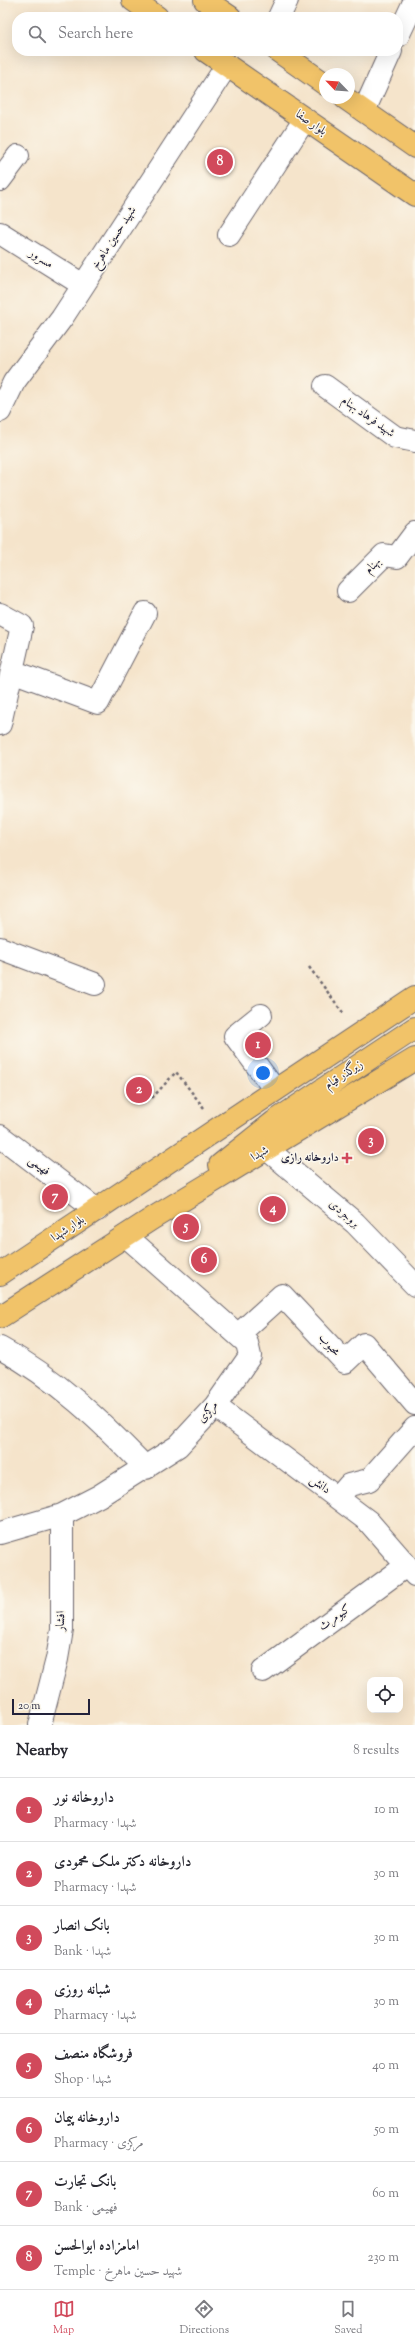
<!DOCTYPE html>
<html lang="en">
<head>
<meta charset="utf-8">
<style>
	body { margin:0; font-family:"Sorts Mill Goudy",Amiri,serif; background:#f7f7f7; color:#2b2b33 }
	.controls { position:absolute; right:12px; bottom:12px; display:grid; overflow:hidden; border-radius:8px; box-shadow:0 4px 16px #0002 }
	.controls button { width:36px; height:36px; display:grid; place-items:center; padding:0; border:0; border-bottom:1px solid #e1e1e2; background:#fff; color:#2b2b33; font:20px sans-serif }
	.compass { position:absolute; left:319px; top:68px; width:36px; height:36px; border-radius:50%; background:#fff; box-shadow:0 4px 16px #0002; rotate:295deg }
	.scale { position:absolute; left:12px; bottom:10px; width:78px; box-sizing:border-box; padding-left:4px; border:2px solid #22223b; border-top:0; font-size:11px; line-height:14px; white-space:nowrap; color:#22223b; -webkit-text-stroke:3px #fbf7ec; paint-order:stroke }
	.you { position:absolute; left:263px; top:1073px; width:14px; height:14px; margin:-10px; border:3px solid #fff; border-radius:50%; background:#1a73e8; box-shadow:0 0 0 6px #1a73e833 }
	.badge { display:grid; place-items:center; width:26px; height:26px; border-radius:50%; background:#d1495b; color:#fff; font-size:13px; font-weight:700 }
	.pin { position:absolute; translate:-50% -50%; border:2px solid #fff; box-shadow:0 1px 4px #0006 }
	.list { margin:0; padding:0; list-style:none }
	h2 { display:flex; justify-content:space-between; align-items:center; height:52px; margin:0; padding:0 16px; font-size:17px }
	h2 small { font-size:13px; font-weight:400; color:#7c7c81 }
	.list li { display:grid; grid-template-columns:26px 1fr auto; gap:12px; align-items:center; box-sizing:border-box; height:64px; padding:0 16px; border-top:1px solid #e1e1e2 }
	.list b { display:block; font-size:15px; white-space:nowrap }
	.list p { margin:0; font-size:13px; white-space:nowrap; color:#7c7c81 }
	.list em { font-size:13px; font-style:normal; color:#7c7c81 }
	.icon { flex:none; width:22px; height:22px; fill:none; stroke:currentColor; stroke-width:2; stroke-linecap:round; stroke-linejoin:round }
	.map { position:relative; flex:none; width:415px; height:1725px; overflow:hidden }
	.search { position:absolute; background:#fff; box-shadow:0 4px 16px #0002; left:12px; right:12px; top:12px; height:44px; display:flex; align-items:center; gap:10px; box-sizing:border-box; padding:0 14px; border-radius:16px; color:#7c7c81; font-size:15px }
	.sheet { height:564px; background:#fff }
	nav { display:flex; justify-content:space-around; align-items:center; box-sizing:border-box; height:56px; border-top:1px solid #e1e1e2; background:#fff; font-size:11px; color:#7c7c81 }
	nav a { display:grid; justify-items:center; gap:2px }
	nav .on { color:#d1495b }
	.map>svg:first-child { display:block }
</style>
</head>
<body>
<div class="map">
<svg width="415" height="1725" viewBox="0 0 415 1725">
	<rect width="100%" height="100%" fill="#fbf7ec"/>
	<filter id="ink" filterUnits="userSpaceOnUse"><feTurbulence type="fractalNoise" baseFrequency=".025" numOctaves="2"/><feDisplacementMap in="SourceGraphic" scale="8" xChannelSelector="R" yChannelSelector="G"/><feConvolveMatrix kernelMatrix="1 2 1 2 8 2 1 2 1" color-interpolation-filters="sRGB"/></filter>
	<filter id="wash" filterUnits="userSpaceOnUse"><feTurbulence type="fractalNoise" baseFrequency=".012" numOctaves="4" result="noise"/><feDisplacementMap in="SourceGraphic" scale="16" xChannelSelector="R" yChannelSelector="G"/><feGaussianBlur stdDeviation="0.9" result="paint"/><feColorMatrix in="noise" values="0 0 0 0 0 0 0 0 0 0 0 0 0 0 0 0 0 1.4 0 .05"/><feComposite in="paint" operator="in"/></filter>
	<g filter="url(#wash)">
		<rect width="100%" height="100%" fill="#f5e4cb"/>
	</g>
	<g filter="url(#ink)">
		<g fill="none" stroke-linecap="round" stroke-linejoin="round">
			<g stroke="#6c666d" stroke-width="24">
				<path id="minor" d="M 279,17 L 287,0
					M 398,36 L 415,0
					M 364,111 L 391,51
					M 0,180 L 18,156
					M 0,233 L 83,285
					M 229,235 L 305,119
					M 325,386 L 395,437 L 415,441
					M 0,411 L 14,382 L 62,318 L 227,65
					M 348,591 L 384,555 L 397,557 L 415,533
					M 0,614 L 22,626 L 0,724
					M 12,671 L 98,703 L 145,613
					M 0,948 L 95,984
					M 261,1015 L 235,1036 L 275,1090
					M 0,1136 L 97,1210
					M 268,1150 L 355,1223 L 415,1285
					M 238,1335 L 282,1295 L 345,1362 L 364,1344 L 415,1404
					M 0,1348 C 56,1378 102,1422 146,1468
					M 215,1406 L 368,1521 L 415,1575
					M 338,1498 L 349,1485 L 369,1480 L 415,1428
					M 0,1533 L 62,1515 L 99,1496 L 178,1446 L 215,1406 L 250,1356 L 247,1343 L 126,1236
					M 263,1671 L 406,1566
					M 40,1725 L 57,1659 L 62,1630 L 62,1515"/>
			</g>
			<g stroke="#6c666d" stroke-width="24">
				<path id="major" d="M 133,0 L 157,17
					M 205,0 L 230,17
					M 206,51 L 415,195
					M 278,51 L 325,84
					M 345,98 L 415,147
					M 220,1165 L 274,1122 L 415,1028
					M 0,1274 L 415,997
					M 0,1317 L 153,1218 L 415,1059"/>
			</g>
			<path stroke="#6c666d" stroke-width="2.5" stroke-dasharray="3 3" stroke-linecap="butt" d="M 309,967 L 344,1014
				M 152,1098 L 176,1072 L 204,1108"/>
			<use href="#minor" stroke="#fff" stroke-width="22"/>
			<use href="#major" stroke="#f1c369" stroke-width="22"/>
		</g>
	</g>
	<path fill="#d1495b" stroke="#fbf7ec" stroke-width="1.5" d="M345 1152h4v4h4v4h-4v4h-4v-4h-4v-4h4z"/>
	<g text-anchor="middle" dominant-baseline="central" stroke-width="3" stroke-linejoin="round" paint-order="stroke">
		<g font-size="12" fill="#22223b" stroke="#fbf7ec">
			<text transform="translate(311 123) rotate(35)">بلوار صفا</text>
			<text transform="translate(114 238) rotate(-57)">شهید حسین ماهرخ</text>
			<text transform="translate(41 259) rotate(32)">مسرور</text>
			<text transform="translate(368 417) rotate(35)">شهید فرهاد بهنام</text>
			<text transform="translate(373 566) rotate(-46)">بهنام</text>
			<text transform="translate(344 1075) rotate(-33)">زیرگذر قیام</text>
			<text transform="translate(260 1154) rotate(-31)">شهدا</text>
			<text transform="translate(39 1166) rotate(37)">فهیمی</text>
			<text transform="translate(344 1214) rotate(41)">بروجردی</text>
			<text transform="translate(68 1229) rotate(-34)">بلوار شهدا</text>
			<text transform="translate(329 1345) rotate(47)">محبوب</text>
			<text transform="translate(208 1412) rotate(-49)">مرکزی</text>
			<text transform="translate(320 1485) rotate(37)">دانش</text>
			<text transform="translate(335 1618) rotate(-36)">کیومرث</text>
			<text transform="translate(61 1621) rotate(-88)">افشار</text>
		</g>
		<g font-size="12" font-weight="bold" fill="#22223b" stroke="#fbf7ec" text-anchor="end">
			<text x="339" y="1158">داروخانه رازی</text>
		</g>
	</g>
</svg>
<div class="controls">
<button><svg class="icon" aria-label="locate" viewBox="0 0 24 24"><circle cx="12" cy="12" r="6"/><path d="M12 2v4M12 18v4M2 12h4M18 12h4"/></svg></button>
</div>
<svg class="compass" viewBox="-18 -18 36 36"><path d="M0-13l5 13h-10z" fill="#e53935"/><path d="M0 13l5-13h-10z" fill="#7c7c81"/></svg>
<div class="scale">20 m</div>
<div class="you"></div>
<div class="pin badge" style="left:258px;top:1045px">1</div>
<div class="pin badge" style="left:139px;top:1090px">2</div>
<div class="pin badge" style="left:371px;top:1141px">3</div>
<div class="pin badge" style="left:273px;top:1209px">4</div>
<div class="pin badge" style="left:186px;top:1227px">5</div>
<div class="pin badge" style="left:204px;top:1260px">6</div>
<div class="pin badge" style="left:55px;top:1197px">7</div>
<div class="pin badge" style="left:220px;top:162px">8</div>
<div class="search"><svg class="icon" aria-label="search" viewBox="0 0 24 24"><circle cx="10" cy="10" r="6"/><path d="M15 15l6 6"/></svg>Search here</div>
</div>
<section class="sheet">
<h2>Nearby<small>8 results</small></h2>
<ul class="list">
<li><span class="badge">1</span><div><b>داروخانه نور</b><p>Pharmacy · شهدا</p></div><em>10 m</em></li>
<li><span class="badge">2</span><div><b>داروخانه دکتر ملک محمودی</b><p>Pharmacy · شهدا</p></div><em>30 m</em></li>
<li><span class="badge">3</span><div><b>بانک انصار</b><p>Bank · شهدا</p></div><em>30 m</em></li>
<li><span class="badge">4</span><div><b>شبانه روزی</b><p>Pharmacy · شهدا</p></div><em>30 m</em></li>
<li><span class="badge">5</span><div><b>فروشگاه منصف</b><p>Shop · شهدا</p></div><em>40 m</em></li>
<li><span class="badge">6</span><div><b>داروخانه پیمان</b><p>Pharmacy · مرکزی</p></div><em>50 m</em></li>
<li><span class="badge">7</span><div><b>بانک تجارت</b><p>Bank · فهیمی</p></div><em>60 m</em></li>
<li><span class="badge">8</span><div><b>امامزاده ابوالحسن</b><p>Temple · شهید حسین ماهرخ</p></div><em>230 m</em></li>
</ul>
</section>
<nav>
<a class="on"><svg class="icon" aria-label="map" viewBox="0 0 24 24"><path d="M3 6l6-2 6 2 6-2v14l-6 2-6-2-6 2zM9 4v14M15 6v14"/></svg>Map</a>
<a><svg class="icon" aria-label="directions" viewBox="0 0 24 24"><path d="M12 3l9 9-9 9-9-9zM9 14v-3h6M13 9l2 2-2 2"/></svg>Directions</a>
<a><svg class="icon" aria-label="saved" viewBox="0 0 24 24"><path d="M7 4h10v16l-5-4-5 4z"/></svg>Saved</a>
</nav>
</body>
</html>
